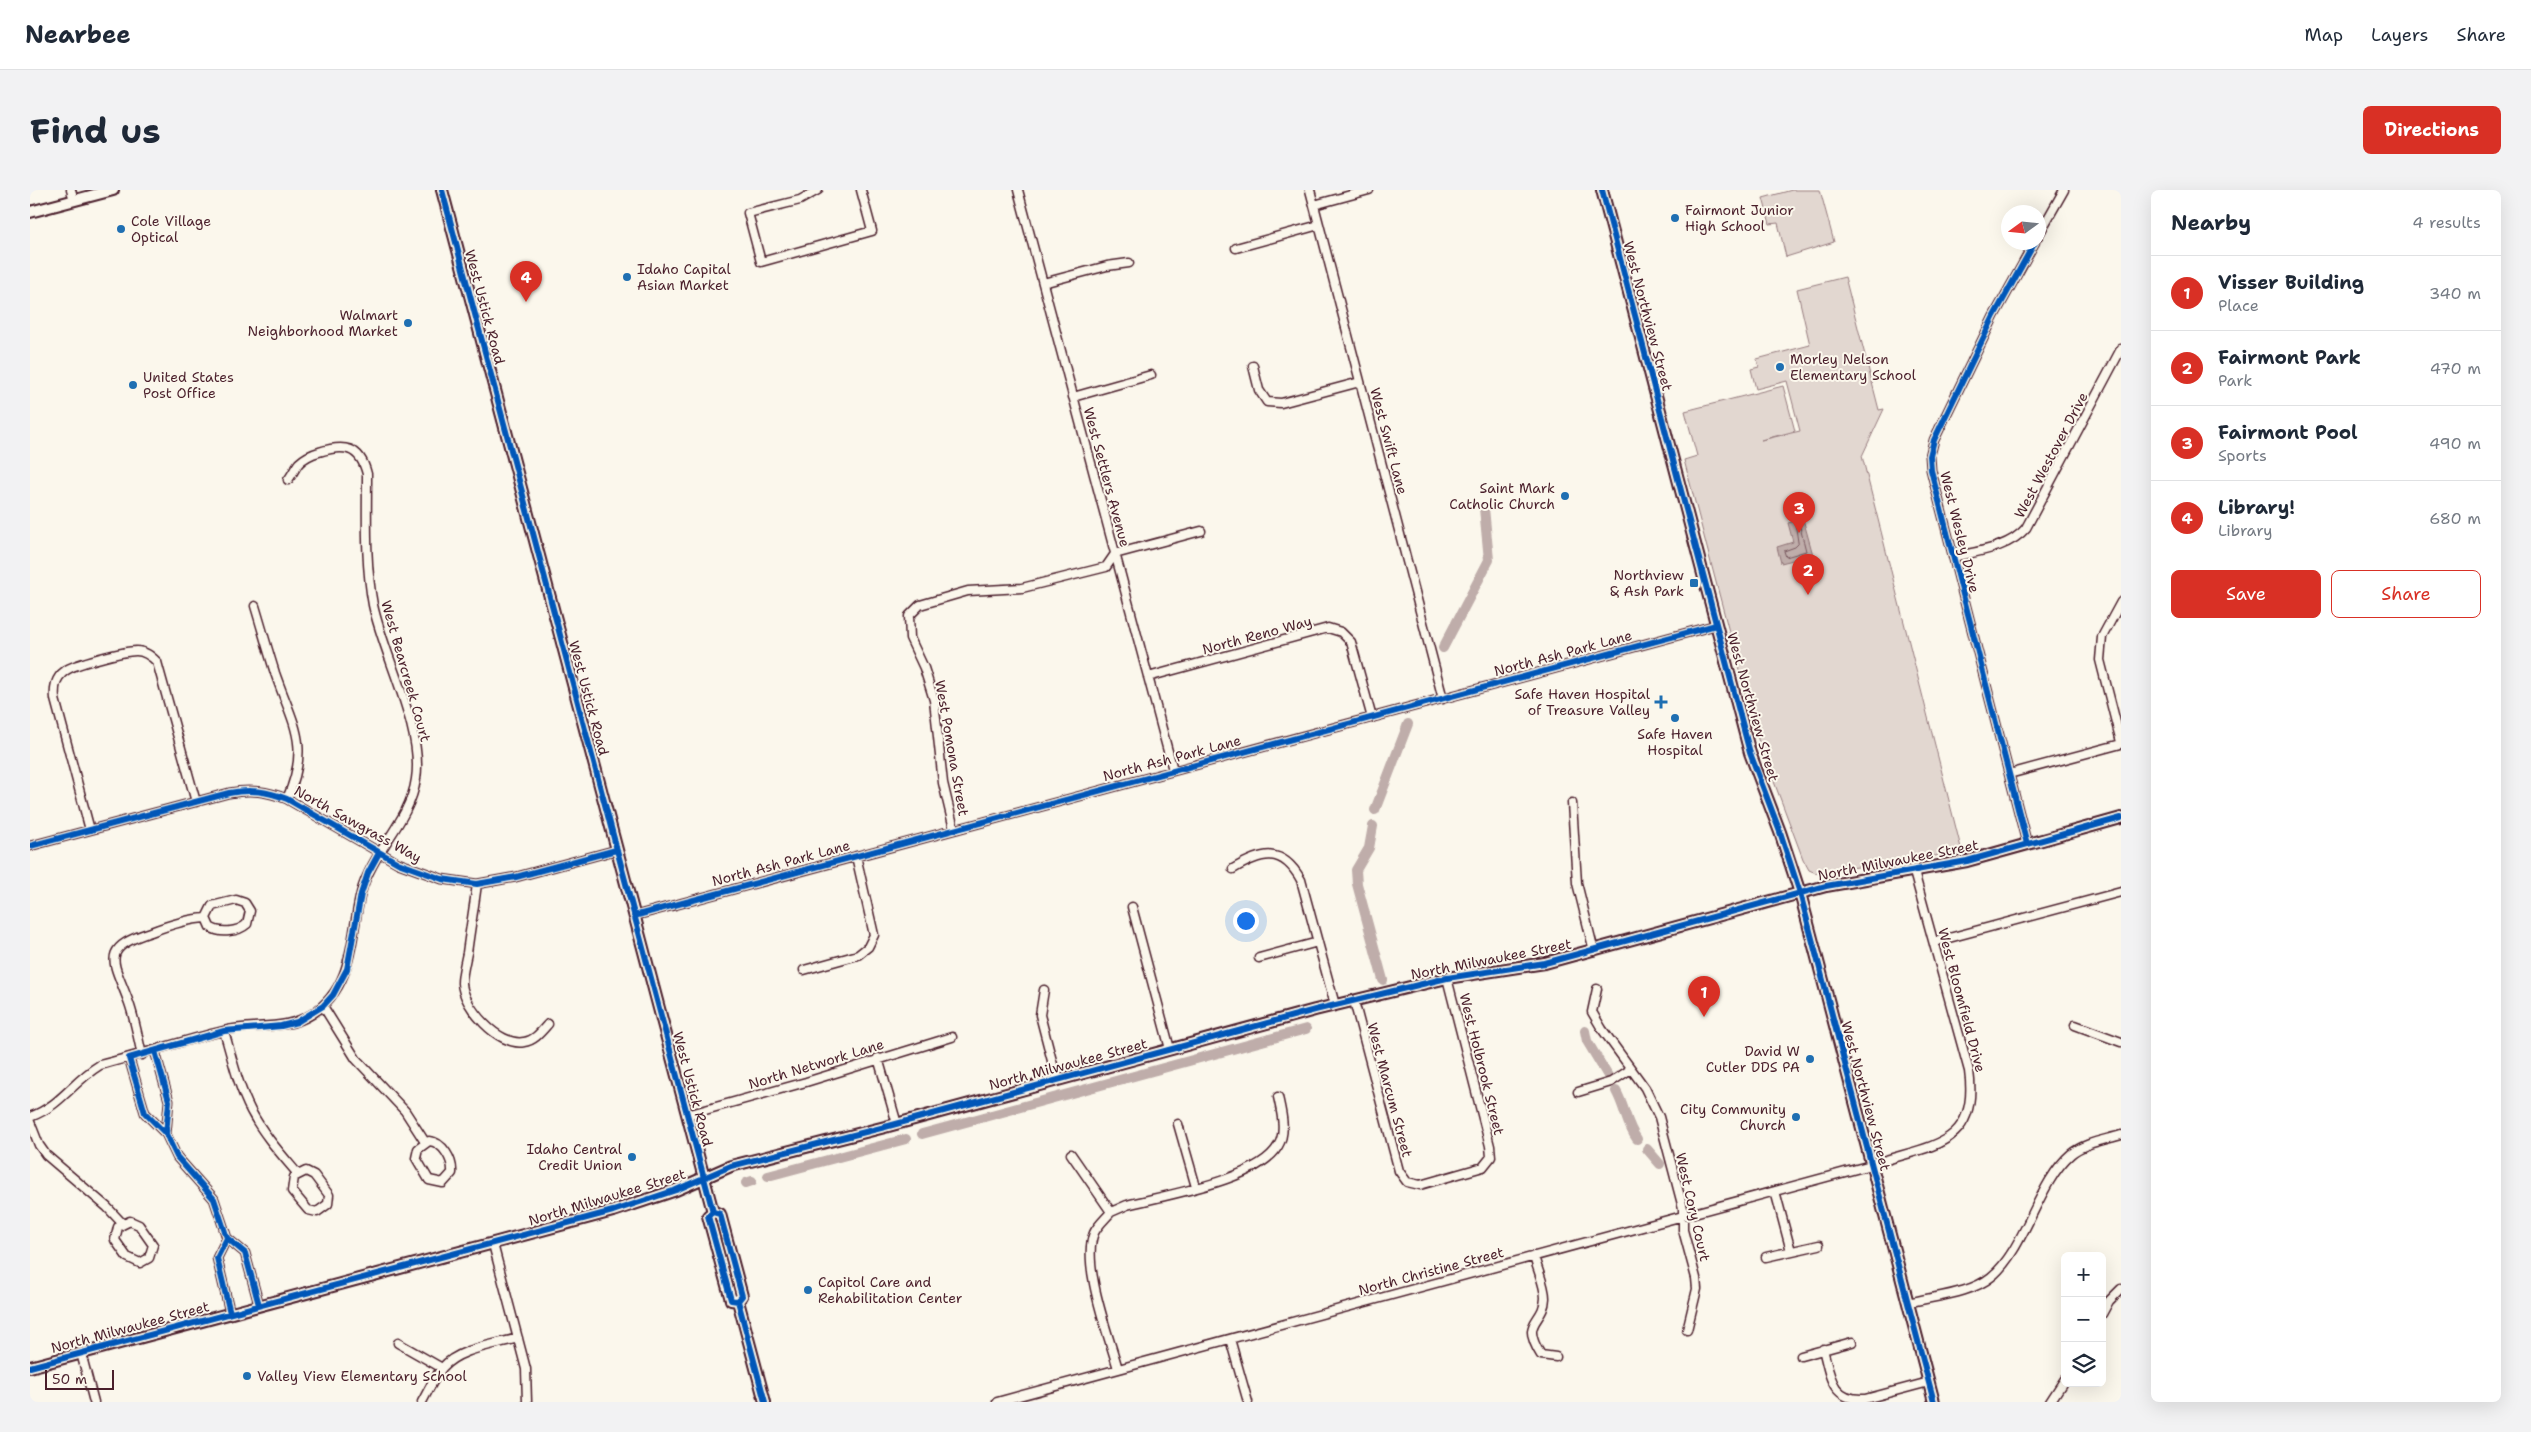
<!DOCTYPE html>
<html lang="en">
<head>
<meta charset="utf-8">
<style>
	body { margin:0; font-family:"Shantell Sans",sans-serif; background:#f2f2f3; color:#1f2937 }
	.controls { position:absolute; right:15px; bottom:15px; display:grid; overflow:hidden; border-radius:8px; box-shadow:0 5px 20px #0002 }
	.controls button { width:45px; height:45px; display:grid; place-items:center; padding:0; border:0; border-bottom:1px solid #e0e1e3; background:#fff; color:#1f2937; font:25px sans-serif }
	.compass { position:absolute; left:1971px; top:15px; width:45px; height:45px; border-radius:50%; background:#fff; box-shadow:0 5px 20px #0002; rotate:255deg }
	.scale { position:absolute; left:15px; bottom:12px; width:69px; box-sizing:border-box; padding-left:5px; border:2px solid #4a1f2b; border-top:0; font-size:14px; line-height:18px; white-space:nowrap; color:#4a1f2b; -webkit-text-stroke:4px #fbf7ec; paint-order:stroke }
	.you { position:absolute; left:1215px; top:730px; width:18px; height:18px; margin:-12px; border:4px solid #fff; border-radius:50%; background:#1a73e8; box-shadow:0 0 0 8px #1a73e833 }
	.badge { display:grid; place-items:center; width:32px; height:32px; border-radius:50%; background:#d93025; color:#fff; font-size:16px; font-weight:700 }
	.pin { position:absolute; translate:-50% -41px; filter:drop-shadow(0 1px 2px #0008) }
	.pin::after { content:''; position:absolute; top:26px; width:18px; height:15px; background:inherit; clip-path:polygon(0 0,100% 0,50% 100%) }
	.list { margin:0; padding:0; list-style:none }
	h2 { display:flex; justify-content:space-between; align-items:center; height:65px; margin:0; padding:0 20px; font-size:21px }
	h2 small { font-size:16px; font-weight:400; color:#747a83 }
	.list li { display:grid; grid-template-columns:32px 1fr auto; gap:15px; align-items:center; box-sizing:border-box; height:75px; padding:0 20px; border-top:1px solid #e0e1e3 }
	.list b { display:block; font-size:19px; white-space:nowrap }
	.list p { margin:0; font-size:16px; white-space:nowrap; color:#747a83 }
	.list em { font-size:16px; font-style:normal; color:#747a83 }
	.actions { display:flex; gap:10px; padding:15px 20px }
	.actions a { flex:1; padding:11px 0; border:1px solid #d93025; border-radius:8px; text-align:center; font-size:18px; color:#d93025 }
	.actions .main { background:#d93025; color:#fff }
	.icon { flex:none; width:28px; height:28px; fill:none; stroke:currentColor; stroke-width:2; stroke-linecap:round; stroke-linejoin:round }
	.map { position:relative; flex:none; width:2091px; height:1212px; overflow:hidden; border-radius:8px }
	header { display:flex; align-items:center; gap:30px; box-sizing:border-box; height:70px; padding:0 25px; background:#fff; border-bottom:1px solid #e0e1e3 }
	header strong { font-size:24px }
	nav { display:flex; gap:28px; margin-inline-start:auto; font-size:18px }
	.intro { display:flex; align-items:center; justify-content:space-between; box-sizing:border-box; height:120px; padding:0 30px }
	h1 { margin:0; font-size:35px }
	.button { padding:12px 22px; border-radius:8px; background:#d93025; color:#fff; font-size:18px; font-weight:700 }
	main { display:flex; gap:30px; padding:0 30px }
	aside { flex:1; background:#fff; border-radius:8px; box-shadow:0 5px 20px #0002 }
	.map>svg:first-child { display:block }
</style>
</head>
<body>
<header>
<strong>Nearbee</strong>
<nav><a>Map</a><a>Layers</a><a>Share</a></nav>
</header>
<div class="intro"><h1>Find us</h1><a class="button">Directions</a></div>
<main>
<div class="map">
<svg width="2091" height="1212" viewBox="0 0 2091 1212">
	<rect width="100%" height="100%" fill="#fbf7ec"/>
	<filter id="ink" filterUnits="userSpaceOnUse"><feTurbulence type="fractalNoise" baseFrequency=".02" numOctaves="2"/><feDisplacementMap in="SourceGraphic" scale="10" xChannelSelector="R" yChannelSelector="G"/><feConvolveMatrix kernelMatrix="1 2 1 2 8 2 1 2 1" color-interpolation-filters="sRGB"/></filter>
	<g filter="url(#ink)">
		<path fill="#e2d7d0" stroke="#967b7e" d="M 1762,0 L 1790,0 L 1804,52 L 1756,67 L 1748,33 L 1740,34 L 1733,8 Z
			M 1815,87 L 1849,220 L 1854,219 L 1832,266 L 1932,662 L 1786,683 L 1779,680 L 1773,669 L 1725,541 L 1654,270 L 1667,266 L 1655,221 L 1753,196 L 1765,241 L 1731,250 L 1770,241 L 1757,191 L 1726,199 L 1721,179 L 1729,177 L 1727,169 L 1780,155 L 1767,99 Z"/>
		<path fill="#bfadaa" stroke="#907477" d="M 1773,329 L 1783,365 L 1751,373 L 1747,357 L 1763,352 L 1758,333 Z"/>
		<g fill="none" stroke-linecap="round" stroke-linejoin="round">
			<path stroke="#79585e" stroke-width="1" d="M 1766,336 L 1770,337 L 1776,361 L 1756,367 L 1754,361 L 1765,357 L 1768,354 Z"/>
			<path stroke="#bfadaa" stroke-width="10" d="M 1413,458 L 1459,370 L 1454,318
				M 1345,620 L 1378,534
				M 1343,636 L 1339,658 L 1326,680 L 1327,694 L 1353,790
				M 1555,841 L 1557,851 L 1578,886
				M 1586,901 C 1595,917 1596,934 1607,949
				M 892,944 L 1276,839
				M 1617,959 L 1630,974
				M 738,986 L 876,949
				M 716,993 L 722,991"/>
			<g stroke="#4a1f2b" stroke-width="11">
				<path id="street" d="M 41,0 L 44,10
					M 788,0 L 770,10 L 718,23 L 731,72 L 842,41 L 831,0
					M 988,0 L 1143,580
					M 1280,0 L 1413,509
					M 1284,15 L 1339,0
					M 2008,46 L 2034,0
					M 1206,58 L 1289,35
					M 1013,93 L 1077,76 L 1099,73
					M 1223,176 L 1229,200 L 1237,212 L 1251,213 L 1330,192
					M 1043,207 L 1121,185
					M 1923,367 C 1949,361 1979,358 1996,338 L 2091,159
					M 2091,412 L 2072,447 L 2070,470 L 2091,552
					M 225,416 C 232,439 238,461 245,483 C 263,535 281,554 257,609
					M 1118,487 L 1298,438 L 1311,442 L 1321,452 L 1342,528
					M 1979,584 L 2091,554
					M 1542,613 L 1547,693 L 1564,761
					M 924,639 L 913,593 L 904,510 L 894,478 L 880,448 L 879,426 L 890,415 L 938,401 L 992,398 L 1076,377 L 1085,364 L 1171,341
					M 60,640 L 25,509 C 24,498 25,488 35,481 C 43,474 95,461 106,461 C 115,461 121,466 127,472 L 166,612
					M 1997,654 L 1901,280 L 1900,266 L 1904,250 L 1964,126 L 2005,52
					M 0,656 L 199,603 C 220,599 237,601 257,609 L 368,673 L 412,689 L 447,694 L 486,687 L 586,660
					M 1203,679 C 1232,662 1252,656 1271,690 L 1305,815
					M 447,694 C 444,717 440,740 437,763 C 435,773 432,784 432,793 C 433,817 469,857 494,852 C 504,851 511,842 518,834
					M 206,710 L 215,713 L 220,721 L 217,734 C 208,742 190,744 180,737 L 176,728 L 182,716 Z
					M 1102,717 L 1140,859
					M 604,726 L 1686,435
					M 1904,752 L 2091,702
					M 1229,768 L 1288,752
					M 774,780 L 828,765 L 838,757 L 844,745 L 826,666
					M 1567,799 L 1562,822 L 1572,839 L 1615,898 L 1629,927 L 1653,1018 L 1653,1040 L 1666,1088 L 1667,1099 L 1657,1140
					M 1014,800 L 1010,825 L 1027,890
					M 1324,811 L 1369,981 L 1377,992 L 1390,995 L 1453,977 L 1461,967 L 1460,956 L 1417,788
					M 293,816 L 326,869 L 375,921 L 395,952
					M 2045,835 L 2091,852
					M 194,841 C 202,868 208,896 221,921 C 233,944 251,964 267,983
					M 112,865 C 108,848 105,830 99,813 C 84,771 68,759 121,742 C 139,735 157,729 176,728
					M 99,868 L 115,923 L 136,944 L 139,911 L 125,861
					M 848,868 L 867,934
					M 1548,902 L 1581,892 L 1601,879
					M 657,925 L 776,892 L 922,847
					M 0,927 C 32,915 42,892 70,875 C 111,865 151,851 193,841 C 223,833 254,842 282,824 C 325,796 320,747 331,703 C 342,661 380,632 386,589 C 394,539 354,467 343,415 C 335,373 337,327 337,284 C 330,256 314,254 289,262 C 282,264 274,268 269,273 C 265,278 262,285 258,290
					M 0,932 L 9,955 L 16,965 L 77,1017 L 92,1033
					M 1148,934 L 1166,997
					M 136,944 L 147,967 L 184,1009 L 197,1048
					M 399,951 C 413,952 423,970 422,983 L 413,993 L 399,990 L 386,968 L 388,959 Z
					M 1041,964 L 1081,1022 C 1076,1028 1067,1036 1064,1043 C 1051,1074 1079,1146 1088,1179
					M 276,981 L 284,985 L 299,1005 L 298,1014 L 287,1022 L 278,1020 L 262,1001 L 264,987 Z
					M 1745,1001 L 1761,1061
					M 1081,1022 L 1097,1015 C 1135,1005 1229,990 1248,956 C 1257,942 1251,921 1248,907
					M 100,1031 L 109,1035 L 123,1055 L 119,1068 L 110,1073 L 97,1067 L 85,1050 L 88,1037 Z
					M 463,1054 L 496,1179 L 497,1212
					M 1504,1066 C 1507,1079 1515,1095 1515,1108 C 1514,1134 1489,1130 1511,1165 L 1526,1167
					M 1736,1067 L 1789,1055
					M 1878,1113 C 1904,1106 1940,1104 1961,1087 C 1995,1060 2008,992 2041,964 C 2054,953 2075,950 2091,945
					M 200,1123 L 187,1068 L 197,1048 L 215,1063 L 229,1115
					M 2072,1124 L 2079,1111 L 2091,1099
					M 1200,1149 L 1218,1212
					M 368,1153 L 412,1178
					M 1793,1159 C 1800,1185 1801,1211 1835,1209 L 1899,1192
					M 51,1163 L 64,1212
					M 1771,1166 L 1822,1152
					M 392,1212 C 398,1201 404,1188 412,1178 C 429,1158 465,1155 488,1148
					M 967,1212 L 1841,975 C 1896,955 1950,959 1939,881 L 1884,682
					M 2020,1212 L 2035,1189"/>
			</g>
			<g stroke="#4a1f2b" stroke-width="14">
				<path id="secondary" d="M 412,0 L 683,1022
					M 1572,0 L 1720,563 L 1750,642 L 1770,703 L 1904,1212
					M 0,22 L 83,0
					M 683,1022 L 690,1024 L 712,1106 L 708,1111 L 735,1212
					M 683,1022 L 678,1026 L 701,1110 L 708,1111
					M 0,1177 L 583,1021 L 646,1000 L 701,976 L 855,937 L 1285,820 L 1417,788 L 1515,773 L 1796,696 L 1937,671 L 2091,628"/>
			</g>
			<use href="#street" stroke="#fbf7ec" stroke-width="8"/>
			<use href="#secondary" stroke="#fbf7ec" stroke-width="10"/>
			<g stroke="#fbf7ec" stroke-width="9">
				<path id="cycleway" d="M 412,0 L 683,1022
					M 1572,0 L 1720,563 L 1750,642 L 1770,703 L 1904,1212
					M 1997,654 L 1901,280 L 1900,266 L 1904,250 L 1964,126 L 2005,52
					M 0,656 L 199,603 C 220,599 237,601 257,609 L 368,673 L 412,689 L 447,694 L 486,687 L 586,660
					M 604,726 L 1686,435
					M 125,861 L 139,911 L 136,944 L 115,923 L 99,868 L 194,841 L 251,836 L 267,832 L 293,816 L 303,805 L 317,779 L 331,704 L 338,683 L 349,663
					M 136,944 L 147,967 L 184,1009 L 197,1048
					M 683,1022 L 690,1024 L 712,1106 L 708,1111 L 735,1212
					M 683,1022 L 678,1026 L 701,1110 L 708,1111
					M 200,1123 L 187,1068 L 197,1048 L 215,1063 L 229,1115
					M 0,1177 L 583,1021 L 646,1000 L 701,976 L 855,937 L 1285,820 L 1417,788 L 1515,773 L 1796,696 L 1937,671 L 2091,628"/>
			</g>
			<use href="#cycleway" stroke="#0057b8" stroke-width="6"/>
		</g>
	</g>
	<g fill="#1f6fb2" stroke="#fbf7ec" stroke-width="2">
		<circle cx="1645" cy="28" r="5"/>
		<circle cx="91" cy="39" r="5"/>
		<circle cx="597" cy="87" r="5"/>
		<circle cx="378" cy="133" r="5"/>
		<circle cx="1750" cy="177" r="5"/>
		<circle cx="103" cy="195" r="5"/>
		<circle cx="1535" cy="306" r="5"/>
		<rect x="1659" y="388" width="10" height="10" rx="2.5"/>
		<path d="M1628.5 504.5h5v5h5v5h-5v5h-5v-5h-5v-5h5z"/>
		<circle cx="1645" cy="528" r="5"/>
		<circle cx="1780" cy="869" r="5"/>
		<circle cx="1766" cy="927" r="5"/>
		<circle cx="602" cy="967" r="5"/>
		<circle cx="778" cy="1100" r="5"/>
		<circle cx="217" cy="1186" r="5"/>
	</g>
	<g text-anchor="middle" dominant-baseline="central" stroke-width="4" stroke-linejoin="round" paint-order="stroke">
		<g font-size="14" fill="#4a1f2b" stroke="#fbf7ec" text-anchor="start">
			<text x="1655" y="20">Fairmont Junior<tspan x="1655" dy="16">High School</tspan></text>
			<text x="101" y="31">Cole Village<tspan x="101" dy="16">Optical</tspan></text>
			<text x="607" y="79">Idaho Capital<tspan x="607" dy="16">Asian Market</tspan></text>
			<text x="368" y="125" text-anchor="end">Walmart<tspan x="368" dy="16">Neighborhood Market</tspan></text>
			<text x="1760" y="169">Morley Nelson<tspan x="1760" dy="16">Elementary School</tspan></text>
			<text x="113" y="187">United States<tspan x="113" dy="16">Post Office</tspan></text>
			<text x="1525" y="298" text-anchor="end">Saint Mark<tspan x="1525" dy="16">Catholic Church</tspan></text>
			<text x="1654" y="385" text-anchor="end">Northview<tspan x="1654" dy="16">&amp; Ash Park</tspan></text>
			<text x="1620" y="504" text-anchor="end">Safe Haven Hospital<tspan x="1620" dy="16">of Treasure Valley</tspan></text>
			<text x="1645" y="544" text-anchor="middle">Safe Haven<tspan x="1645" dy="16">Hospital</tspan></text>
			<text x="1770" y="861" text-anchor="end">David W<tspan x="1770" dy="16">Cutler DDS PA</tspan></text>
			<text x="1756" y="919" text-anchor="end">City Community<tspan x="1756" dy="16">Church</tspan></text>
			<text x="592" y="959" text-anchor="end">Idaho Central<tspan x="592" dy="16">Credit Union</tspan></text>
			<text x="788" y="1092">Capitol Care and<tspan x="788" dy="16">Rehabilitation Center</tspan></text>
			<text x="227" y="1186">Valley View Elementary School</text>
		</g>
		<g font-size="14" fill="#4a1f2b" stroke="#fbf7ec">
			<text transform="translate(455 117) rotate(75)">West Ustick Road</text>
			<text transform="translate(1618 126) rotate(75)">West Northview Street</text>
			<text transform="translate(1359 251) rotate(75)">West Swift Lane</text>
			<text transform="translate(2021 265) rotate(-62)">West Westover Drive</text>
			<text transform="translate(1077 287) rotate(75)">West Settlers Avenue</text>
			<text transform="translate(1930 342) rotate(76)">West Wesley Drive</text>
			<text transform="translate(1227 445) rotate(-15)">North Reno Way</text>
			<text transform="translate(1533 463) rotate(-15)">North Ash Park Lane</text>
			<text transform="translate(376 481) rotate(74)">West Bearcreek Court</text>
			<text transform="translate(559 508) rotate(75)">West Ustick Road</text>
			<text transform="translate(1723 517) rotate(74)">West Northview Street</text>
			<text transform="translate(922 558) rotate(80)">West Pomona Street</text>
			<text transform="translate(1142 568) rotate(-15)">North Ash Park Lane</text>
			<text transform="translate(328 634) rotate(29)">North Sawgrass Way</text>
			<text transform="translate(1868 670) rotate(-11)">North Milwaukee Street</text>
			<text transform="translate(751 673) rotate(-15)">North Ash Park Lane</text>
			<text transform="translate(1461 769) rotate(-11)">North Milwaukee Street</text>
			<text transform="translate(1932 810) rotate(75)">West Bloomfield Drive</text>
			<text transform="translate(786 874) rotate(-17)">North Network Lane</text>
			<text transform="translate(1038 874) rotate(-15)">North Milwaukee Street</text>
			<text transform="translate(1452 874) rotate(76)">West Holbrook Street</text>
			<text transform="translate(663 899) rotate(75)">West Ustick Road</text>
			<text transform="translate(1360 900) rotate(75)">West Marcum Street</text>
			<text transform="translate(1836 906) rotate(75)">West Northview Street</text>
			<text transform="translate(577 1007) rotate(-17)">North Milwaukee Street</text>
			<text transform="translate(1663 1017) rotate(77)">West Cory Court</text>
			<text transform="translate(1401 1081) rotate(-15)">North Christine Street</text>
			<text transform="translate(100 1137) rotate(-15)">North Milwaukee Street</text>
		</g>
	</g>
</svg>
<div class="controls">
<button>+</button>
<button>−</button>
<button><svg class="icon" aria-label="layers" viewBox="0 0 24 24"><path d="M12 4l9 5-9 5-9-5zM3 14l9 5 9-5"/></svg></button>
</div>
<svg class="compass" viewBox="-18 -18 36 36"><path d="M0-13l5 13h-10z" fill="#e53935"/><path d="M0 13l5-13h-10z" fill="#747a83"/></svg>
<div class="scale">50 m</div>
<div class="you"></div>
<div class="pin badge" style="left:1674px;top:827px">1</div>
<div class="pin badge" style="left:1778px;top:405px">2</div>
<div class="pin badge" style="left:1769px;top:343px">3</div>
<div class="pin badge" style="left:496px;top:112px">4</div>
</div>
<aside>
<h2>Nearby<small>4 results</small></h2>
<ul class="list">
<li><span class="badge">1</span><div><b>Visser Building</b><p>Place</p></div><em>340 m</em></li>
<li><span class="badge">2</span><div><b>Fairmont Park</b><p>Park</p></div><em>470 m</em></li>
<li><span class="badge">3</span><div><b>Fairmont Pool</b><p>Sports</p></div><em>490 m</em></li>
<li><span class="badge">4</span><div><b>Library!</b><p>Library</p></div><em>680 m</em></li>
</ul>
<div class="actions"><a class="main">Save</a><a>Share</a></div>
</aside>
</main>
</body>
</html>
